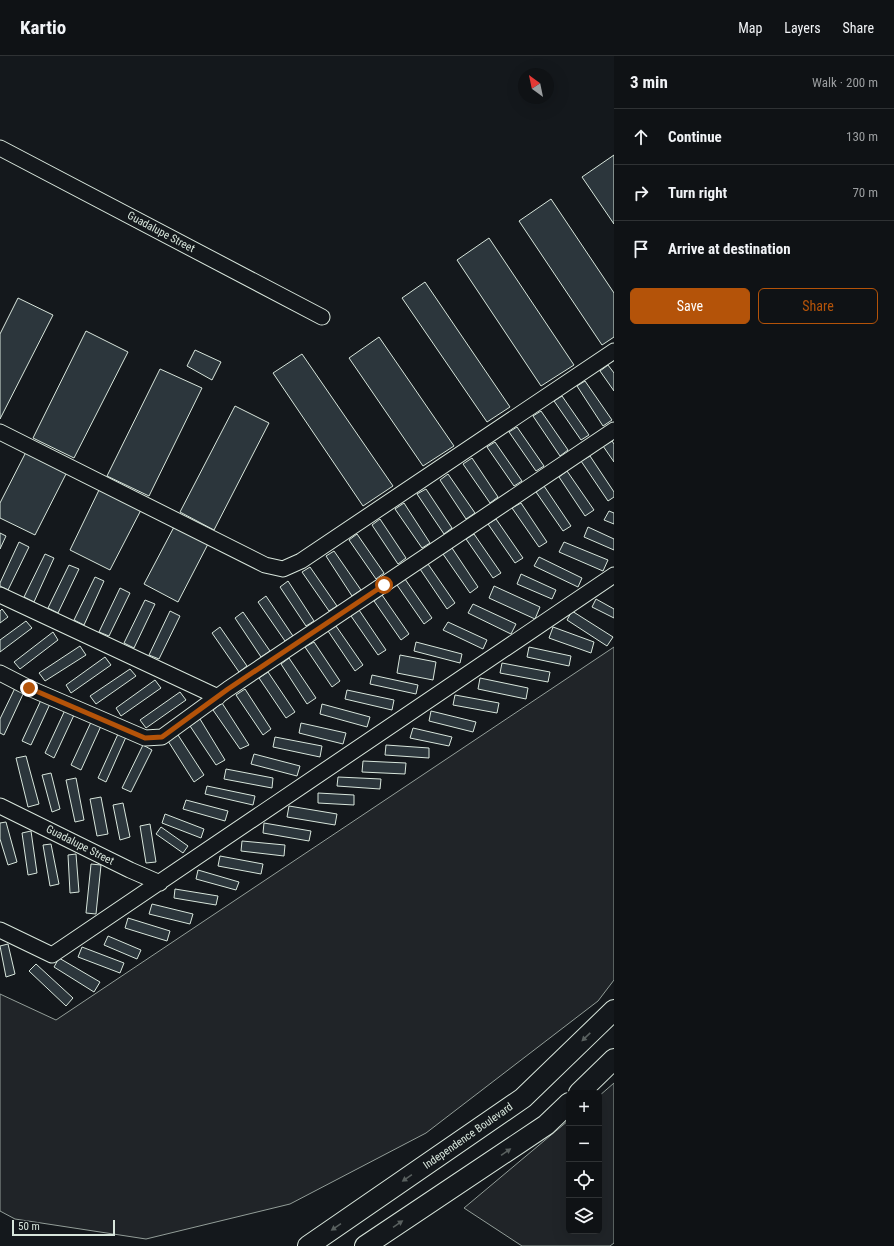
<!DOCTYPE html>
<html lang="en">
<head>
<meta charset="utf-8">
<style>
	body { margin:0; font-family:"Roboto Condensed",sans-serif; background:#1d2022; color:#f1f3f6 }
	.controls { position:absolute; right:12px; bottom:12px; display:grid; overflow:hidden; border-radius:6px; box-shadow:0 4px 16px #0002 }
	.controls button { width:36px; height:36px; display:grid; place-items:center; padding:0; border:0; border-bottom:1px solid #2f3234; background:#0f1215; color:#f1f3f6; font:20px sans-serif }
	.compass { position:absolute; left:518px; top:12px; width:36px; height:36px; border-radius:50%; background:#0f1215; box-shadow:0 4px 16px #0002; rotate:327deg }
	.scale { position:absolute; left:12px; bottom:10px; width:103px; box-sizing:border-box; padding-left:4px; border:2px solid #d8e6dc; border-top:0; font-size:11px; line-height:14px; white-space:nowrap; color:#d8e6dc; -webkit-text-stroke:3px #14181c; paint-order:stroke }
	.stop { position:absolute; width:12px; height:12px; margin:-9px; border:3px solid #b45309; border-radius:50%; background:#fff }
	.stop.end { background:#b45309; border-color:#fff; box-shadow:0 1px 4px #0008 }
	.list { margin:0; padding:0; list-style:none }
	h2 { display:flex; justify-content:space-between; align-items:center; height:52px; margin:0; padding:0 16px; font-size:17px }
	h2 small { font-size:13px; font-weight:400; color:#9b9ea0 }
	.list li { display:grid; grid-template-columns:26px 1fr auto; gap:12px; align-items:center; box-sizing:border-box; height:56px; padding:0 16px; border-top:1px solid #2f3234 }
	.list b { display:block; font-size:15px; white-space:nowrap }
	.list em { font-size:13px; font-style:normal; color:#9b9ea0 }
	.actions { display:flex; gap:8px; padding:12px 16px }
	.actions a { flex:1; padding:9px 0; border:1px solid #b45309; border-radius:6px; text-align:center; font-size:14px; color:#b45309 }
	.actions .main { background:#b45309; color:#fff }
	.icon { flex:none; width:22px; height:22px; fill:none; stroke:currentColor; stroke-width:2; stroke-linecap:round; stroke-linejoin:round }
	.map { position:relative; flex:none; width:614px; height:1190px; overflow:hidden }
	header { display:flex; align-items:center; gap:24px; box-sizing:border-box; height:56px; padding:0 20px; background:#0f1215; border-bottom:1px solid #2f3234 }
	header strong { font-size:19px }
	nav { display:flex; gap:22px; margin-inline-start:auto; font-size:14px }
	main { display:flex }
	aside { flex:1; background:#0f1215 }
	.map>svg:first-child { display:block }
</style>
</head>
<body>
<header>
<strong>Kartio</strong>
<nav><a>Map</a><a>Layers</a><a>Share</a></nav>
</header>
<main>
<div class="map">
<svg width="614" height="1190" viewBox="0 0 614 1190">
	<rect width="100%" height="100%" fill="#14181c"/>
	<path fill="#202428" stroke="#939e99" d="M 614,591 L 614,924 L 598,945 L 426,1077 L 290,1148 L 146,1183 L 15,1163 L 0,1155 L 0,938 L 56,964 Z
		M 614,1027 L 614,1187 L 610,1190 L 522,1190 L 464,1152 L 569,1064 L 569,1175 L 599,1175 L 599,1040 Z"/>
	<path fill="#2c363c" stroke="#d8e6dc" d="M 614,99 L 614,168 L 582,121 Z
		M 551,143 L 614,237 L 614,281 L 602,289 L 519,165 Z
		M 489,182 L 574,309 L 541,330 L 457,204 Z
		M 425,226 L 510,351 L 487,366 L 402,242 Z
		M 18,242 L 53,259 L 0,363 L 0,278 Z
		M 86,275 L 128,296 L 74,402 L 33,382 Z
		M 379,281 L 454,390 L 423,410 L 349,302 Z
		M 195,294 L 221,306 L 212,324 L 187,310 Z
		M 302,298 L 393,430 L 363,450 L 273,317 Z
		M 608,309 L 614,317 L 614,335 L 600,315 Z
		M 160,313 L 202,332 L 149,440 L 107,420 Z
		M 585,325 L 612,364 L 603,370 L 577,330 Z
		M 562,340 L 589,379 L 581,384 L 554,345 Z
		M 235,350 L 269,367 L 214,474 L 180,456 Z
		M 541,355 L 568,394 L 560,400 L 533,360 Z
		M 517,371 L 544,410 L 536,415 L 509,376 Z
		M 612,385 L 614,388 L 614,406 L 603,390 Z
		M 495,386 L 522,425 L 514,430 L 487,391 Z
		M 26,396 L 67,416 L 35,479 L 0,462 L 0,447 Z
		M 590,400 L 614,436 L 614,441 L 608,445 L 581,405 Z
		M 472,402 L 498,441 L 490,447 L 463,408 Z
		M 567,415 L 594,454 L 585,460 L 559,421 Z
		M 448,418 L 475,457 L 466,463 L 440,424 Z
		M 544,430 L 571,470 L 563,475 L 536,436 Z
		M 426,433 L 452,472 L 444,478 L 417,438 Z
		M 99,434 L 141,454 L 110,514 L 70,494 Z
		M 404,447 L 430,487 L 422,492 L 395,453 Z
		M 521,447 L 547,486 L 539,491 L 512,452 Z
		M 609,455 L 614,457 L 614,468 L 604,464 Z
		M 380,463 L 406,502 L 398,508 L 372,469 Z
		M 496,463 L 523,502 L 515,507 L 488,468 Z
		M 174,471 L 208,488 L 178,546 L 144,528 Z
		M 588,471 L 614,483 L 614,494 L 584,481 Z
		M 0,477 L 6,480 L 0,493 Z
		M 357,478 L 384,517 L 376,523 L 349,484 Z
		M 474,478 L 501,517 L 493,522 L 466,483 Z
		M 19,486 L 29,491 L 8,534 L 0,530 L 0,527 Z
		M 564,486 L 608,504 L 603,515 L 559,496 Z
		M 452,492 L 478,531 L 470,537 L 443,498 Z
		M 334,495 L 361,534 L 352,540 L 326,500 Z
		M 45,498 L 54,502 L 34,546 L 24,541 Z
		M 539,501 L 582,522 L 578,531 L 534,510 Z
		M 428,508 L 455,547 L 447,553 L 420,513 Z
		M 69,509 L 79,513 L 58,557 L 48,552 Z
		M 310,511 L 337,550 L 329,555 L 302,516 Z
		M 521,518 L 556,534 L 552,543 L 517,528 Z
		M 95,521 L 104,525 L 84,569 L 74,564 Z
		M 405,523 L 432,562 L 424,568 L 397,529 Z
		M 288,525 L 314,565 L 306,570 L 280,531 Z
		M 494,530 L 540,551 L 535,563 L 489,542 Z
		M 120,532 L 130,537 L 109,580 L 99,576 Z
		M 382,539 L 409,578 L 401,584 L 374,545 Z
		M 266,540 L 293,580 L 285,585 L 258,546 Z
		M 596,543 L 614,553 L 614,562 L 592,551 Z
		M 145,544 L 155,548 L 134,592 L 124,587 Z
		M 473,548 L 516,568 L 511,578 L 468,557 Z
		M 2,553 L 8,561 L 0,567 L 0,555 Z
		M 359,554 L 386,594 L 378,599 L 351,560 Z
		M 170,555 L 180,560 L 159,603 L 149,599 Z
		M 572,555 L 613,581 L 607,590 L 567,564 Z
		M 243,556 L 270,595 L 261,601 L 235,562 Z
		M 26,565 L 32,572 L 0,596 L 0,584 Z
		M 448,566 L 487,584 L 483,593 L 443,574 Z
		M 336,570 L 363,609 L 355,615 L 328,575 Z
		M 220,571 L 247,610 L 239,616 L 212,577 Z
		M 553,571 L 594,586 L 591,597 L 549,582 Z
		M 53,576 L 58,584 L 20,613 L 14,606 Z
		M 314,586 L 340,625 L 332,631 L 305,591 Z
		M 416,586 L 462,598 L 460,607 L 414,595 Z
		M 80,590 L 86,599 L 45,625 L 39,617 Z
		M 529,591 L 571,600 L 569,610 L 527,601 Z
		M 400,599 L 436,606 L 433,624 L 397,617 Z
		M 105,601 L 111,609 L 71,637 L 66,629 Z
		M 289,602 L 316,642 L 307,648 L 281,608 Z
		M 502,607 L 550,616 L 548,626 L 500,617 Z
		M 130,613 L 136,620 L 96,648 L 90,640 Z
		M 268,616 L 295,656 L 286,662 L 259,622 Z
		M 372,619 L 418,629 L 416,638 L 370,628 Z
		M 480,622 L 528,632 L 526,643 L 478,633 Z
		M 155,624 L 161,632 L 121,660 L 116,652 Z
		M 15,632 L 24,636 L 4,679 L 0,677 L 0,663 Z
		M 245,633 L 271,673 L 263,679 L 236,639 Z
		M 347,634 L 394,644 L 392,654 L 345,643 Z
		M 180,636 L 186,644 L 146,672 L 140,664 Z
		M 455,639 L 499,647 L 497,657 L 453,649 Z
		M 41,644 L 50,648 L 31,689 L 22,685 Z
		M 222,647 L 249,689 L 240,693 L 213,654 Z
		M 322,648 L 370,661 L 367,671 L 320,658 Z
		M 65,654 L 74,659 L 54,702 L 45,697 Z
		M 431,655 L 476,666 L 473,676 L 429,665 Z
		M 200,663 L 225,704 L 216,709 L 190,670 Z
		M 91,666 L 101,670 L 81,714 L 71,709 Z
		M 301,667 L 346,677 L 343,688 L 299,677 Z
		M 413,672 L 452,681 L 449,690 L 410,682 Z
		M 118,678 L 126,681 L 106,726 L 98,722 Z
		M 178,679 L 204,719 L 194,726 L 168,685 Z
		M 275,681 L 322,690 L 320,701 L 273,691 Z
		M 143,689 L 152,694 L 131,736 L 122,732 Z
		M 386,689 L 429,692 L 429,702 L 385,699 Z
		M 254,698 L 300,710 L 297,720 L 251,708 Z
		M 26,700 L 39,748 L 28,751 L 16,702 Z
		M 363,705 L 406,707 L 405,718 L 362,716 Z
		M 226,713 L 273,722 L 272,732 L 224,723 Z
		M 51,717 L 60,753 L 52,756 L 42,719 Z
		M 338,721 L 381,723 L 380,733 L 337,730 Z
		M 76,722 L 84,764 L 75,766 L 66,724 Z
		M 207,730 L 255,740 L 253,749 L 205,738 Z
		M 318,737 L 354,739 L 354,749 L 318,747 Z
		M 101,741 L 108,778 L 97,780 L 90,743 Z
		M 186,744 L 228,755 L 225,765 L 183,753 Z
		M 123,747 L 130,781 L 120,784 L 113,749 Z
		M 289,750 L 337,758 L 335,769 L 287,761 Z
		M 165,758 L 204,773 L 201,782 L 162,767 Z
		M 6,766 L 17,806 L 8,809 L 0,783 L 0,767 Z
		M 264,767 L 311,775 L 309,785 L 263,777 Z
		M 150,768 L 156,806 L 146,807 L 140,770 Z
		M 161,771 L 188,790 L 183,797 L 156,778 Z
		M 31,775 L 37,817 L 28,819 L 22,777 Z
		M 242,785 L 285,789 L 284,800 L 241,795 Z
		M 51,788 L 59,828 L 50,830 L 43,789 Z
		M 76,798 L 79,836 L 70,837 L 68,799 Z
		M 220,800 L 263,808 L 261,818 L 218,810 Z
		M 91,808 L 101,809 L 96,858 L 86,857 Z
		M 198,814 L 239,826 L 236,834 L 196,823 Z
		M 175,833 L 218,840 L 216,849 L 174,842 Z
		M 152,848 L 193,858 L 190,868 L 149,858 Z
		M 128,862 L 170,875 L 167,885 L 125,872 Z
		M 108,880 L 141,894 L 137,903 L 104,889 Z
		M 8,888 L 15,918 L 6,921 L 0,890 Z
		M 82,891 L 124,907 L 120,917 L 78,901 Z
		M 59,902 L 100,926 L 94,936 L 54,911 Z
		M 36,908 L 73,942 L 66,950 L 29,915 Z"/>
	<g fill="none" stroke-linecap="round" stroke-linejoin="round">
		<g stroke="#d8e6dc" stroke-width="17">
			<path id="minor" d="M 0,92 L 322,261
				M 0,376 L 265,509 L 283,513 L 301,505 L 614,295
				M 0,539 L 218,641
				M 0,617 L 29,632 L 145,682 L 162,681 L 228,633 L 614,374
				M 0,750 L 130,814 L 160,827
				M 0,874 L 52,899 L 614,519"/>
		</g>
		<g stroke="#d8e6dc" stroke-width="22">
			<path id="major" d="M 579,1037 L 614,1003
				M 308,1190 L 523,1042 L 614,954
				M 365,1190 L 546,1069 L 569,1047"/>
		</g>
		<use href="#minor" stroke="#14181c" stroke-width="15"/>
		<use href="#major" stroke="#14181c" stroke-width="20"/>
	</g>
	<defs><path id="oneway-solid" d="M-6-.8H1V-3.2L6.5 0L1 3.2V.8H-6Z"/></defs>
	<g fill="#59605f">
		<use href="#oneway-solid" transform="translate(586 981) rotate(136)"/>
		<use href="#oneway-solid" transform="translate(506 1096) rotate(-34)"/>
		<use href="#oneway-solid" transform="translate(407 1122) rotate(145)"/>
		<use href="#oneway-solid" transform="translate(398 1168) rotate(-34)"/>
		<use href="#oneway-solid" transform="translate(336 1171) rotate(146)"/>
	</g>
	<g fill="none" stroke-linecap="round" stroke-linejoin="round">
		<path stroke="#b45309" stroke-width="5" d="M 29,632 L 145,682 L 162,681 L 228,633 L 384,529"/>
	</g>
	<g text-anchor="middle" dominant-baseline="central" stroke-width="3" stroke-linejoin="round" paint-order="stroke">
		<g font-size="11" fill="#d8e6dc" stroke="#14181c">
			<text transform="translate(161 176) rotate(28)">Guadalupe Street</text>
			<text transform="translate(80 789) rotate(27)">Guadalupe Street</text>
			<text transform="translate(468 1080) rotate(-35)">Independence Boulevard</text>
		</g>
	</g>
</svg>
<div class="controls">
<button>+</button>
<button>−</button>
<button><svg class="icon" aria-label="locate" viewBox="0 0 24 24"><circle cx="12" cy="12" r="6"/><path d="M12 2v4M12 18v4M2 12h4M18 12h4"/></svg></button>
<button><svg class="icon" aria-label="layers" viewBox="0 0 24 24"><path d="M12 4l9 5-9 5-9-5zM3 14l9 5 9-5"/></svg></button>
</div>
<svg class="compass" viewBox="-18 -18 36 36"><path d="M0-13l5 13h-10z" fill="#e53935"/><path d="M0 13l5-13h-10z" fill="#9b9ea0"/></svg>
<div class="scale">50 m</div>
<div class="stop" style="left:384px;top:529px"></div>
<div class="stop end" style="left:29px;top:632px"></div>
</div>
<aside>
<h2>3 min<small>Walk · 200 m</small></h2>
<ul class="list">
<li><svg class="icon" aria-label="ahead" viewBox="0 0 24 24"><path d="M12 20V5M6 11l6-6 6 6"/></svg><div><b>Continue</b></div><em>130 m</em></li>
<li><svg class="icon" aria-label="right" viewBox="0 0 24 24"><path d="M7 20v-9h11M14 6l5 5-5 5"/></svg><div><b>Turn right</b></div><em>70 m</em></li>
<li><svg class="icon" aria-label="arrive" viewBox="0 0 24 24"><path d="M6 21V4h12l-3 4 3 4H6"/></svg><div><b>Arrive at destination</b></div></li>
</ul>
<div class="actions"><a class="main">Save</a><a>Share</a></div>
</aside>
</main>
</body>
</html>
